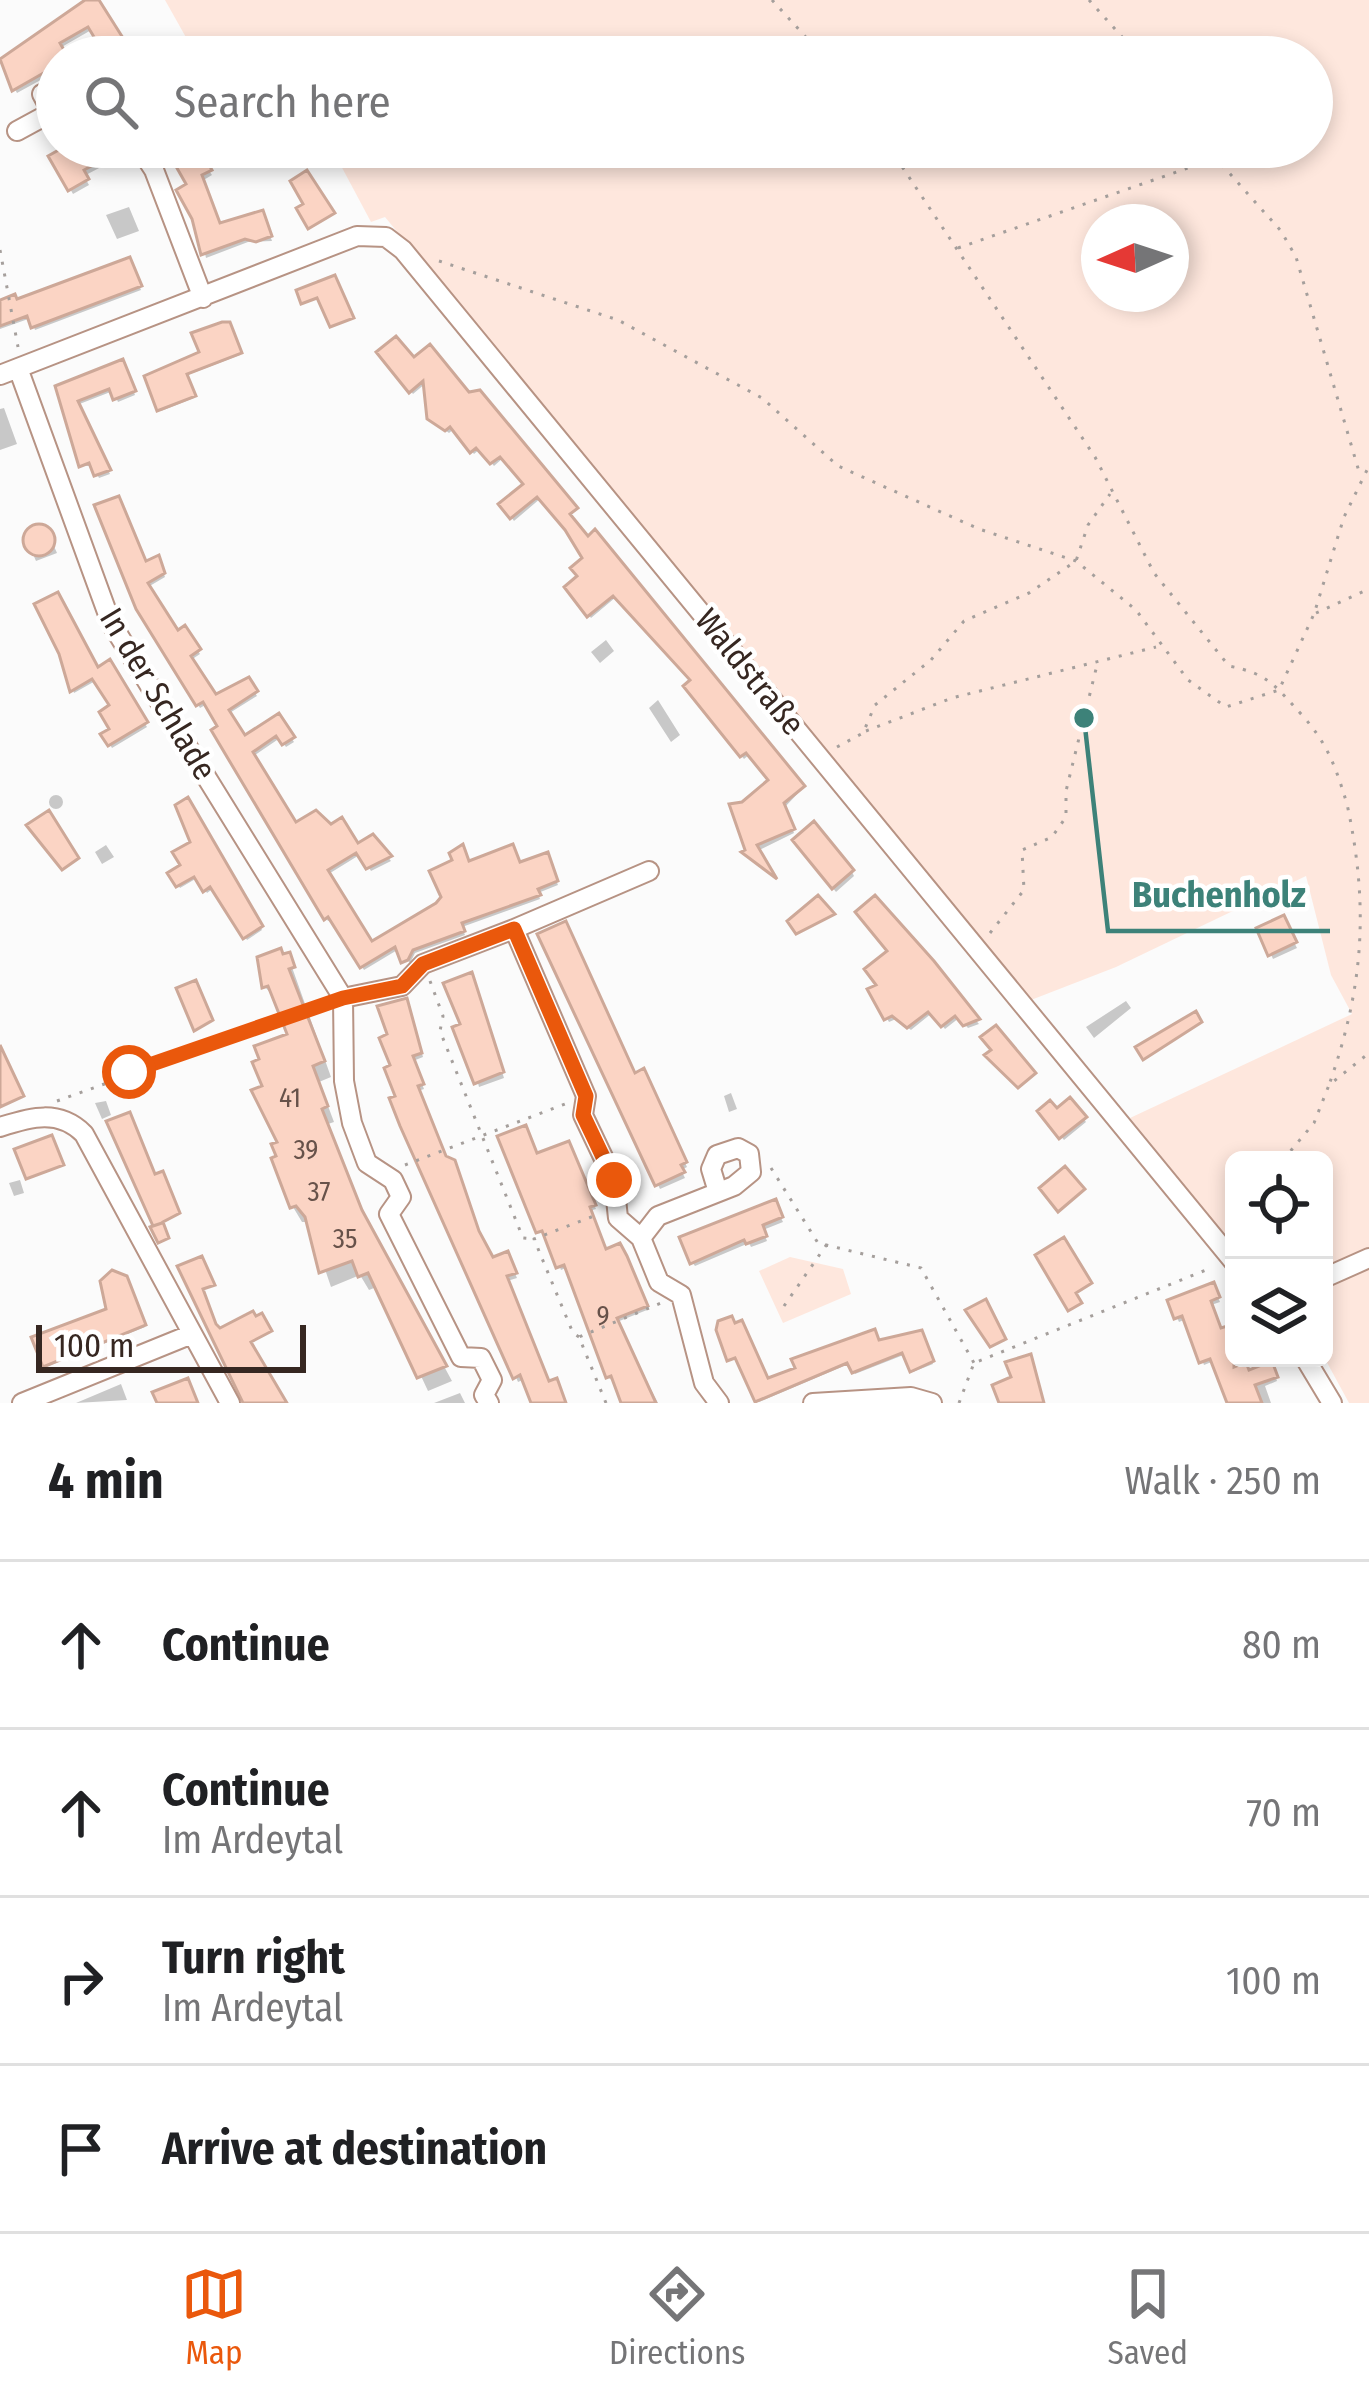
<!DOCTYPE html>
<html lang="en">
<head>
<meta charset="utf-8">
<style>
	body { margin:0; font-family:"Fira Sans Condensed",sans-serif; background:#f2f2f2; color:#202124 }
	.controls { position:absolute; right:36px; bottom:36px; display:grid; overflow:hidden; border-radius:18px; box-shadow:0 6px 18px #0003 }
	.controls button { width:108px; height:108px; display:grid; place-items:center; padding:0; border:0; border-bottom:3px solid #e0e0e0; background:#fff; color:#202124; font:60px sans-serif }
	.compass { position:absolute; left:1081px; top:204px; width:108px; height:108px; border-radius:50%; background:#fff; box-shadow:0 6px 18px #0003; rotate:267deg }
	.scale { position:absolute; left:36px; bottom:30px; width:270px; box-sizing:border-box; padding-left:12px; border:6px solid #362721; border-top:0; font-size:33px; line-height:42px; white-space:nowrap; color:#362721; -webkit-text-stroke:9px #fff; paint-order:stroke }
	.stop { position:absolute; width:36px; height:36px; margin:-27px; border:9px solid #ea580c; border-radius:50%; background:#fff }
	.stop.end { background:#ea580c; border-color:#fff; box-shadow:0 3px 12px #0008 }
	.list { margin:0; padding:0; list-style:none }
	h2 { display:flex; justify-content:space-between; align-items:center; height:156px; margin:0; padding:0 48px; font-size:51px }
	h2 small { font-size:39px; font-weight:400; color:#757577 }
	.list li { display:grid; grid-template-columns:78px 1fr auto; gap:36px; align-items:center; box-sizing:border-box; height:168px; padding:0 48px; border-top:3px solid #e0e0e0 }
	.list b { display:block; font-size:45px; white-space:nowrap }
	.list p { margin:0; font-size:39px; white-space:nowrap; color:#757577 }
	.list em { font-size:39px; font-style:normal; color:#757577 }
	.icon { flex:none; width:66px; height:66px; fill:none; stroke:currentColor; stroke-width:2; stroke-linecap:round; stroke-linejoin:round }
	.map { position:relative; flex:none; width:1369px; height:1403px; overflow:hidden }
	.search { position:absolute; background:#fff; box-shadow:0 6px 18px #0003; left:36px; right:36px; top:36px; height:132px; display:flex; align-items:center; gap:30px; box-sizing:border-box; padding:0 42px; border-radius:66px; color:#757577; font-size:45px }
	.sheet { height:828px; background:#fff }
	nav { display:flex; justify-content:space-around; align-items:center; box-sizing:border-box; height:168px; border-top:3px solid #e0e0e0; background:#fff; font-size:33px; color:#757577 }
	nav a { display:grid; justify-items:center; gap:6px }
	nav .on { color:#ea580c }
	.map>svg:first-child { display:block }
</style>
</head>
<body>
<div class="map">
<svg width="1369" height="1403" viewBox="0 0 1369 1403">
	<rect width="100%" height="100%" fill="#fbfbfb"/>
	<path fill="#fee7dd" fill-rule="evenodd" d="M 165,0 L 1369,0 L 1369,1403 L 1349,1403 L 1324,1357 L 1324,1160 L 1234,1160 L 1234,1246 L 1130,1118 L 1352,1014 L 1331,975 L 1306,876 L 1116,967 L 1031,1000 L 385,217 L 371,222 L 331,147 L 1312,147 L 1312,57 L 197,57 ZM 1099,222 L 1171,222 L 1171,294 L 1099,294 Z
		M 790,1257 L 843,1269 L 851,1294 L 783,1323 L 759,1271 Z"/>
	<path fill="#0003" d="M 96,0 L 132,57 L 110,57 L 93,29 L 60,48 L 65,57 L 57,57 L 57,71 L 17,93 L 0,62 Z
		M 70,147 L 114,147 L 120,157 L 84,176 L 89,185 L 73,194 L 52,157 Z
		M 166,147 L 193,147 L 212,175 L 202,181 L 219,227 L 264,218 L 272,241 L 248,242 L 206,258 L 190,185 Z
		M 129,207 L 139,231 L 117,239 L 106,215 Z
		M 129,261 L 141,290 L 35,330 L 31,318 L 0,329 L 0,304 Z
		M 228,325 L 240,355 L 185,376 L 194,398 L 161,411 L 148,377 L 203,354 Z
		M 395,340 L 575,509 L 570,519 L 587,540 L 595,534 L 803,788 L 784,808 L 794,833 L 747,856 L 744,804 L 771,781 L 750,754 L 744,759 L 689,690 L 693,681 L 616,597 L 591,618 L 568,588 L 581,577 L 586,559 L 541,498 L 514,521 L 502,505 L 526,485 L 503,458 L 494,466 L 480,449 L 474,454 L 454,429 L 449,433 L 431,420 L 426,383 L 413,394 L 382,356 Z
		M 122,362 L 135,395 L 118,402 L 113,391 L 77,405 L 110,474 L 99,478 L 93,466 L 82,466 L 58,387 Z
		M 4,408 L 17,444 L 0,450 L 0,409 Z
		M 45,526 L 57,553 L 36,561 L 24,534 Z
		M 158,559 L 165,577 L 148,587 L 177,634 L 184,629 L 200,654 L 191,660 L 215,698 L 248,681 L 257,696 L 228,714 L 244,739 L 278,717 L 294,742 L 286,747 L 280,738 L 252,757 L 295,826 L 357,847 L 373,838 L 391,861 L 371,871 L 361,854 L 327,875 L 371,945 L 438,906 L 468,864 L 520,866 L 546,856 L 558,885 L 538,893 L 540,899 L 462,927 L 465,935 L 415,953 L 410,963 L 399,949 L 364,970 L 333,919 L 328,921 L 216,735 L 221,727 L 207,704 L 200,708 L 138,608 L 145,564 Z
		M 606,640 L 614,651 L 600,663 L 591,652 Z
		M 62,653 L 97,671 L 109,663 L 147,727 L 112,748 L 104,735 L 113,730 L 113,706 L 97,680 L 74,693 Z
		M 658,700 L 680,735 L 671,742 L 649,708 Z
		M49 802a7 7 0 1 1 14 0a7 7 0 1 1-14 0Z
		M 187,801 L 262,930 L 247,940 L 214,888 L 207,893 L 197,878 L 180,888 L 171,874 L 184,866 L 194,843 Z
		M 106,845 L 114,857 L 102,864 L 95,852 Z
		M 798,845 L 852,872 L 854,876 L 836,892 Z
		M 875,899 L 979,1024 L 968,1028 L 959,1018 L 945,1029 L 932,1013 L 911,1030 L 896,1019 L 889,1022 L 871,990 L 880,987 L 890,952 Z
		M 1282,919 L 1297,948 L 1273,959 L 1260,930 Z
		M 541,935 L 634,1076 L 643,1072 L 687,1167 L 681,1170 L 685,1178 L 660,1189 Z
		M 288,956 L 331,1077 L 319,1082 L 334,1122 L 328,1124 L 369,1228 L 452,1381 L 428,1391 L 379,1286 L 369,1290 L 360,1275 L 331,1287 L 309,1222 L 302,1222 L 293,1207 L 275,1160 L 282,1143 L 266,1088 L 290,1036 L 277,1000 L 265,987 Z
		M 473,980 L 504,1078 L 479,1087 L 463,1026 Z
		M 1126,1001 L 1131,1008 L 1094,1038 L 1086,1027 Z
		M 408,1006 L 423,1057 L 413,1061 L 424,1089 L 418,1091 L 480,1239 L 492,1260 L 509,1259 L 517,1278 L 507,1281 L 525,1379 L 518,1382 L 399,1097 L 394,1067 Z
		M 731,1093 L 737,1109 L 729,1112 L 724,1096 Z
		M 106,1101 L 111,1115 L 102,1119 L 95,1103 Z
		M 1070,1101 L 1086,1122 L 1064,1140 L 1041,1112 L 1056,1112 Z
		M 501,1138 L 536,1157 L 568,1145 L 596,1209 L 589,1211 L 605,1252 L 621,1250 L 647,1310 L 617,1322 L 635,1370 L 640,1368 L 658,1403 L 625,1403 L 615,1379 L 611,1380 L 568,1267 L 561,1270 L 546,1234 L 539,1232 Z
		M 20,1180 L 24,1193 L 14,1196 L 9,1183 Z
		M 774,1203 L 783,1222 L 763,1230 L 767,1241 L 751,1247 L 749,1243 L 695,1266 L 692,1262 Z
		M 125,1278 L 145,1327 L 46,1367 L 35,1339 L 109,1310 Z
		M 1213,1286 L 1220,1302 L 1211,1305 L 1221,1332 L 1234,1327 L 1234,1358 L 1243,1358 L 1248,1373 L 1273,1369 L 1277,1381 L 1265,1386 L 1271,1403 L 1230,1403 L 1214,1361 L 1204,1365 L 1186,1319 L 1179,1322 L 1170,1302 Z
		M 719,1330 L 767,1382 L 920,1333 L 933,1364 L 913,1372 L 906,1354 L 855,1374 L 851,1363 L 759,1402 L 739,1358 L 730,1360 Z
		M 121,1384 L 127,1400 L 76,1403 Z
		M 460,1393 L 465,1403 L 434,1403 Z"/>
	<path fill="#fbd4c4" stroke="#cda898" stroke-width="3" d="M 85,0 L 99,0 L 135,57 L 106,57 L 88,27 L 60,43 L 68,57 L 57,57 L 57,74 L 47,71 L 12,91 L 0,59 Z
		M 64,147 L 126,147 L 84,170 L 89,179 L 68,191 L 48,156 Z
		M 165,147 L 199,147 L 212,170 L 202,175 L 220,223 L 263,210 L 272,236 L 256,242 L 245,239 L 201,255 L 192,219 L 176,190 L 186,184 Z
		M 307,170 L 335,213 L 308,229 L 296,208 L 303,204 L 290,181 Z
		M 130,257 L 142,286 L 31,328 L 27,316 L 0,326 L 0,300 L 15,294 L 17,299 Z
		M 335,275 L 354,318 L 330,327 L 317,298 L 301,304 L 296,290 Z
		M 222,322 L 230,322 L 242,353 L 187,374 L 196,396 L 157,411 L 144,376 L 199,352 L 191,333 Z
		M 396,336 L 414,357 L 430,344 L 469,392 L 480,390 L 578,508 L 570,514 L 588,536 L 595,529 L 805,786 L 784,803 L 795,829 L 757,845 L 777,879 L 741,852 L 745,850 L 729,804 L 742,802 L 768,780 L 746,753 L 740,757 L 683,686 L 690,680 L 613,596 L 587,617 L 564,587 L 577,576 L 570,568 L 582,558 L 565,530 L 537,497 L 510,519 L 498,504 L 523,484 L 500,457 L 490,464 L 476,448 L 470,453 L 450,427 L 445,431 L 427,419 L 423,381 L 409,393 L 376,352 Z
		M 123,359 L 136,391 L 113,400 L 109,389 L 78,401 L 111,470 L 94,476 L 89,463 L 79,467 L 55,386 Z
		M 119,496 L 146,561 L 159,555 L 165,573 L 148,583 L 178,630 L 185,625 L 201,649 L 191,656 L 216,694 L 249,677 L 258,691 L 229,710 L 245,735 L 279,713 L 295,737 L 282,745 L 276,736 L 253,752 L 296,822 L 316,810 L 331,824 L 342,817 L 358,843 L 373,834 L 392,856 L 366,869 L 356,853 L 328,870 L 372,941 L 436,903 L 441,897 L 429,871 L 452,860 L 449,853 L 463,844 L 469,861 L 513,844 L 520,862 L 548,852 L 558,881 L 538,889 L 541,895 L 462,923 L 465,931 L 413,950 L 408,960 L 401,963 L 395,947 L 360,968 L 328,917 L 324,920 L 211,730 L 217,726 L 203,702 L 196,706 L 136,609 L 94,505 Z
		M23 540a16 16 0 1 1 32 0a16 16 0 1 1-32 0Z
		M 58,592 L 98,667 L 110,659 L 148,722 L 108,746 L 100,734 L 109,729 L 99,712 L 109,705 L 92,679 L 70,692 L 59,654 L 34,604 Z
		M 188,797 L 263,926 L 243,939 L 210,887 L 203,892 L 194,877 L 176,887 L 167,873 L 180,865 L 172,852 L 190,842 L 175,805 Z
		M 49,810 L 79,858 L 62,870 L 26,825 Z
		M 814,821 L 854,870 L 832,889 L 792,840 Z
		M 818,895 L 835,914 L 796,934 L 787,921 Z
		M 875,895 L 934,961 L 980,1019 L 963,1026 L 955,1016 L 941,1027 L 928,1012 L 907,1028 L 892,1016 L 884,1020 L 867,989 L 876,985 L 864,969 L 887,951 L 855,912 Z
		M 1284,915 L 1297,942 L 1268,956 L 1256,928 Z
		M 566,921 L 635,1073 L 644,1068 L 687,1162 L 681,1165 L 685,1172 L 655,1186 L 537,934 Z
		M 281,948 L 283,954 L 290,952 L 295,967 L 289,969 L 325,1061 L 313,1066 L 328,1106 L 322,1109 L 362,1210 L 447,1366 L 417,1378 L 368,1273 L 358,1277 L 352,1261 L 319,1273 L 305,1217 L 296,1206 L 290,1208 L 271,1158 L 276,1156 L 271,1144 L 277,1142 L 251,1090 L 262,1086 L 252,1062 L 259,1059 L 254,1046 L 287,1034 L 268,986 L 262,988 L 257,957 Z
		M 472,972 L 504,1072 L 474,1084 L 452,1027 L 460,1024 L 443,983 Z
		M 196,980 L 213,1020 L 194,1031 L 176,988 Z
		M 407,998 L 422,1053 L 413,1056 L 424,1084 L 418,1086 L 446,1156 L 455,1160 L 479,1231 L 493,1257 L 508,1251 L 517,1273 L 507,1276 L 549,1381 L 557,1378 L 566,1403 L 531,1403 L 520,1375 L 513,1379 L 400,1126 L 389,1098 L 395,1096 L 384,1068 L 390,1065 L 379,1038 L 387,1034 L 377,1006 Z
		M 1196,1011 L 1202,1022 L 1143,1060 L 1135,1047 Z
		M 996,1025 L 1036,1073 L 1018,1088 L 984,1055 L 991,1050 L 980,1037 Z
		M 0,1045 L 24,1096 L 0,1107 Z
		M 1070,1097 L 1087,1117 L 1059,1139 L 1037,1111 L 1050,1100 L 1057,1108 Z
		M 130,1112 L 155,1174 L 163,1171 L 180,1213 L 163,1222 L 169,1238 L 158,1243 L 150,1227 L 162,1223 L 153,1226 L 106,1121 Z
		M 526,1125 L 537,1153 L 569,1141 L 596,1205 L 590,1207 L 606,1249 L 620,1243 L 627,1256 L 648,1306 L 617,1318 L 656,1403 L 621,1403 L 611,1376 L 606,1378 L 564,1265 L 556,1268 L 542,1231 L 536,1233 L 497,1136 Z
		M 52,1135 L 64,1165 L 26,1179 L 14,1149 Z
		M 1065,1166 L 1085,1189 L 1058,1212 L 1039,1188 Z
		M 776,1199 L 783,1217 L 763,1225 L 767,1236 L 746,1244 L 744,1240 L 690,1264 L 679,1237 Z
		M 1064,1237 L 1092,1283 L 1076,1293 L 1082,1303 L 1068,1311 L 1035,1255 Z
		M 202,1256 L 215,1285 L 203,1289 L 216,1324 L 220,1328 L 253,1311 L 256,1316 L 262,1313 L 272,1331 L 251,1342 L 287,1403 L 243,1403 L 177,1266 Z
		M 112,1270 L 127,1276 L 146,1325 L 43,1367 L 31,1337 L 106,1309 L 100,1281 Z
		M 1214,1282 L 1220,1297 L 1211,1301 L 1221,1328 L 1234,1324 L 1234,1367 L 1246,1362 L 1249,1370 L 1272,1361 L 1278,1377 L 1255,1385 L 1262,1403 L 1227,1403 L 1210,1359 L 1199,1363 L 1182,1316 L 1174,1319 L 1167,1300 Z
		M 986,1299 L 1006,1339 L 990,1347 L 965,1310 Z
		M 732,1316 L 735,1323 L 742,1320 L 768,1378 L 795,1368 L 791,1359 L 875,1329 L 879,1340 L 922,1330 L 934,1361 L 910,1372 L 902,1353 L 852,1373 L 847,1363 L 755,1402 L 735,1358 L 727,1361 L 716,1330 L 718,1321 Z
		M 1031,1354 L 1044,1403 L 999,1403 L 992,1385 L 1011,1377 L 1005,1362 Z
		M 188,1378 L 198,1403 L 157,1403 L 152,1392 Z"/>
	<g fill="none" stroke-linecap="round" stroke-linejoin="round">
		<g stroke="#b79384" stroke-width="22">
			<path id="minor" d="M 57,87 L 42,94 L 57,122
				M 17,131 L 52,112
				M 139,147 L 154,170 L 203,298
				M 18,368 L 111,623 L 343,998 L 344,1081 L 352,1123 L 367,1163 L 393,1180 L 401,1197 L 389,1214 L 461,1357 L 481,1358 L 492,1380 L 484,1395 L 489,1403
				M 0,375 L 357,236 L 386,237 L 403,250 L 1234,1262
				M 514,929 L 649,871
				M 343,998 L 402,986 L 423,964 L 514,929 L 586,1096 L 583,1115 L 614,1180 L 618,1218 L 641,1238 L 659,1282 L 681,1295 L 704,1383 L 719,1403
				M 0,1127 C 31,1117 59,1109 84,1134 L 230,1403
				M 641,1238 L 658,1216 L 734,1186 L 751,1172 L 749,1154 L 738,1148 L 717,1155 L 711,1169 L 718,1192
				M 1324,1278 L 1369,1258
				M 1305,1358 L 1332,1403
				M 22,1403 L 192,1334
				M 813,1403 L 911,1397 L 932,1403"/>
		</g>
		<path stroke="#a59f9c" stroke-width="3" stroke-dasharray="3 9" stroke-linecap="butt" d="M 772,0 L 824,57
			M 1089,0 L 1140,57
			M 889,147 L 1095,457 L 1154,573 L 1229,666 C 1269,674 1275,686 1302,715 C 1328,744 1336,768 1347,804 C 1369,906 1364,986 1329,1085
			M 1206,147 L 1281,231 L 1296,257 L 1360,475
			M 958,248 L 1214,159
			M 0,250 L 18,347
			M 439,261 L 618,320 L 762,398 L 838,466 L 979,529 L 1076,561 L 1136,610 L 1188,680 L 1226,707 L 1279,690 L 1314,614 L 1344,517 L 1369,466
			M 1316,613 L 1369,589
			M 866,731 L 952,698 L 1156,647
			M 837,747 L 863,733 L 875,705 L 931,660 L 964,621 L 1029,593 L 1076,561 L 1088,525 L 1110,494
			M 990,933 L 1024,890 L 1022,850 L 1052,837 L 1066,817 L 1066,791 L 1097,665
			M 430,981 L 443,1016 L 440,1031 L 523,1238 L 534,1239
			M 57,1101 L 324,1005
			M 1283,1160 L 1314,1123 L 1329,1085 L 1369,1053
			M 405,1165 L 565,1104
			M 771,1168 L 818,1243 L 921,1268 L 974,1363
			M 784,1306 L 827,1244
			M 579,1337 L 573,1333 L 534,1239 L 599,1214
			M 606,1403 L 579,1337 L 661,1303
			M 959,1403 L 974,1363 L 1211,1268"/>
		<use href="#minor" stroke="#fff" stroke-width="18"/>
	</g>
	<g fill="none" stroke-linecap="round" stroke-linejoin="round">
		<path stroke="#ea580c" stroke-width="15" d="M 129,1072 L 343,998 L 402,986 L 423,964 L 514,929 L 586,1096 L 583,1115 L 614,1180"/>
	</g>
	<g text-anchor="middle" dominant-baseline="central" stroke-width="9" stroke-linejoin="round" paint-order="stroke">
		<g font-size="27" fill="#67524a">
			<text x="290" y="1098">41</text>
			<text x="306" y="1150">39</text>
			<text x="319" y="1192">37</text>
			<text x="345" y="1239">35</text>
			<text x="603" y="1316">9</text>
		</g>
		<g font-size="33" fill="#362721" stroke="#fff">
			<text transform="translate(750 672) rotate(51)">Waldstraße</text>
			<text transform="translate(158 694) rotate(59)">In der Schlade</text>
		</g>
	</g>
	<path fill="none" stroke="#3d8279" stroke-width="4.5" d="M1084 718L1108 931H1330"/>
	<circle fill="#3d8279" stroke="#fff" stroke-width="4.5" cx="1084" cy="718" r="12"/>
	<g font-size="36" text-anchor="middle" font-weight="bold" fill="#3d8279" stroke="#fff" stroke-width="9" stroke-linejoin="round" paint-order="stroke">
		<text x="1219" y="907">Buchenholz</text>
	</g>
</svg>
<div class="controls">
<button><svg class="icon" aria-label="locate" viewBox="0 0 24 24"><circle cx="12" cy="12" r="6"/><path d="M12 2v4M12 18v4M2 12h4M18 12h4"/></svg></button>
<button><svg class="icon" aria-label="layers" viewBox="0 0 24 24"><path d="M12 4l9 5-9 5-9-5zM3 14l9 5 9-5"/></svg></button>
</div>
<svg class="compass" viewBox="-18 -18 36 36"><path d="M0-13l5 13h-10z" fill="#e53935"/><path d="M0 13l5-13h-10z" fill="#757577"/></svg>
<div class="scale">100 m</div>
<div class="stop" style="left:129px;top:1072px"></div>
<div class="stop end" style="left:614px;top:1180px"></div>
<div class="search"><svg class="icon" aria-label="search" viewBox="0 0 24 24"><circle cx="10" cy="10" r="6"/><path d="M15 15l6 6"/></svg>Search here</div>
</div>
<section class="sheet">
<h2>4 min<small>Walk · 250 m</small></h2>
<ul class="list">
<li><svg class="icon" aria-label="ahead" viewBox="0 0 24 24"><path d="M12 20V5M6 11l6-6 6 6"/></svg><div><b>Continue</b></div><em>80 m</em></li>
<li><svg class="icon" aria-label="ahead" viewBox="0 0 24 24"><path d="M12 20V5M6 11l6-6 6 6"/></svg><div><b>Continue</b><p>Im Ardeytal</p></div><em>70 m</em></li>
<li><svg class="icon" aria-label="right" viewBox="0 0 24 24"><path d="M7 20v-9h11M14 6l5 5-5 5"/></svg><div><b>Turn right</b><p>Im Ardeytal</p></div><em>100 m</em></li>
<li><svg class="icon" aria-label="arrive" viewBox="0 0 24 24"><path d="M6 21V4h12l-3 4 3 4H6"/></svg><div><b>Arrive at destination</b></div></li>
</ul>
</section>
<nav>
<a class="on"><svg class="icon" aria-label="map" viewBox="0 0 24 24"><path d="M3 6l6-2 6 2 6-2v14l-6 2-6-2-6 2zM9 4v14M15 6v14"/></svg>Map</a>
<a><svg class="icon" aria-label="directions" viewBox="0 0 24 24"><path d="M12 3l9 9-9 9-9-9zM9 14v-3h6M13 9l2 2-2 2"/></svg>Directions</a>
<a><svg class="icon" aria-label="saved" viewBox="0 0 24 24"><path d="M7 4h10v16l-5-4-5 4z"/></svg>Saved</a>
</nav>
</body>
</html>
